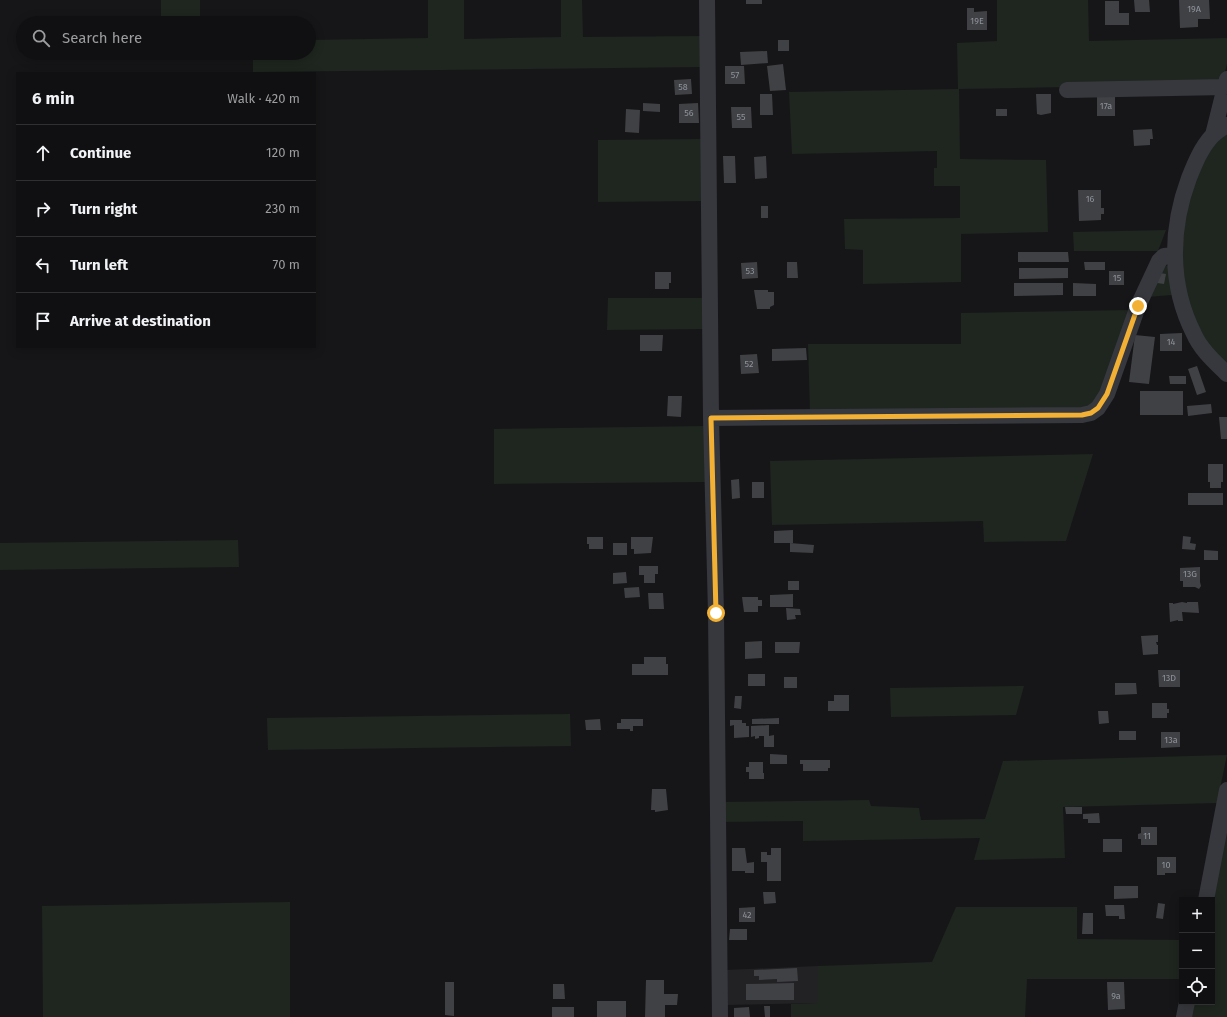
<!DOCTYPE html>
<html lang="en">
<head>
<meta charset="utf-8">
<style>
	body { margin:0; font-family:"Fira Sans",sans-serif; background:#1e1e20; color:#f1f3f6 }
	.controls { position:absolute; right:12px; bottom:12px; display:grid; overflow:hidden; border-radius:0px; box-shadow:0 2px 10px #0003 }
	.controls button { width:36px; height:36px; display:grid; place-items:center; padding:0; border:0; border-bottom:1px solid #303032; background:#101012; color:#f1f3f6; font:20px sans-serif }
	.stop { position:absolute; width:12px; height:12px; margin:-9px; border:3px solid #f2b134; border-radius:50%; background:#fff }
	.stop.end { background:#f2b134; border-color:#fff; box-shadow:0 1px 4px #0008 }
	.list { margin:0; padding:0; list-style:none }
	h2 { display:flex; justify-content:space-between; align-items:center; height:52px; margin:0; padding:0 16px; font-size:17px }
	h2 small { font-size:13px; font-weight:400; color:#9c9d9f }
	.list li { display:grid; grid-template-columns:26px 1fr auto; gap:12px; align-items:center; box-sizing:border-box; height:56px; padding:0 16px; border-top:1px solid #303032 }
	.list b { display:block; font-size:15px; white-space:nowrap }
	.list em { font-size:13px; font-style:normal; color:#9c9d9f }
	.icon { flex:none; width:22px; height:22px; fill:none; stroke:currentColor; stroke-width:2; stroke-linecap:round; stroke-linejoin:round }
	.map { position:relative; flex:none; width:1227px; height:1017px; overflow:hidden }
	.search { position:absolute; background:#101012; box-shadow:0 2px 10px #0003; left:16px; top:16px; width:300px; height:44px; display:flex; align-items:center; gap:10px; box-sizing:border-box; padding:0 14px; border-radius:22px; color:#9c9d9f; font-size:15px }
	.panel { position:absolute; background:#101012; box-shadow:0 2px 10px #0003; left:16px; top:72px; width:300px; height:276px; border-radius:0px }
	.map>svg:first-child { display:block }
</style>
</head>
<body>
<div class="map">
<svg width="1227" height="1017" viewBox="0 0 1227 1017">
	<rect width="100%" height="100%" fill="#161618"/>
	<path fill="#222225" d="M 818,966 L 819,1003 L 726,1005 L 725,970 Z"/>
	<path fill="#1e261f" d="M 161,0 L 200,0 L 200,23 L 161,23 Z
		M 428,0 L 464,0 L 464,39 L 561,37 L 561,0 L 582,0 L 583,37 L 701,36 L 701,67 L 253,72 L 253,53 L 309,53 L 309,40 L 428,38 Z
		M 997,0 L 1088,0 L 1089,41 L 1227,38 L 1227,64 L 1222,84 L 959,89 L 960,159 L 1046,160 L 1048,232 L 961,234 L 961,282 L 863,284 L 863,250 L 845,249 L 844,219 L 960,218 L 960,186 L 934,186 L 934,168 L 937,168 L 937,151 L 792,154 L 789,92 L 958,89 L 957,43 L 997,41 Z
		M 1227,133 L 1227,364 L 1208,344 L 1190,310 L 1182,269 L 1180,239 L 1189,192 L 1199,166 L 1216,142 Z
		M 702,139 L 702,201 L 598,202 L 598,140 Z
		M 1166,230 L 1158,251 L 1074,251 L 1073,232 Z
		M 1165,265 L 1170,267 L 1172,295 L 1147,297 Z
		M 608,298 L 702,298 L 703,329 L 607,330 Z
		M 1131,310 L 1100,398 L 1083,410 L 810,412 L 808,344 L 961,344 L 961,313 Z
		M 705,426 L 707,482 L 494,484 L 494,429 Z
		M 1093,454 L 1066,541 L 984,542 L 983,521 L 772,525 L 770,461 Z
		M 238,540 L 239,567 L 0,570 L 0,543 Z
		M 1024,686 L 1016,715 L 891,717 L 890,688 Z
		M 570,714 L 571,746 L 268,750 L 267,718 Z
		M 1227,755 L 1217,803 L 1063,807 L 1065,858 L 974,860 L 980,838 L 803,841 L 803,821 L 723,822 L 723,802 L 869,800 L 871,806 L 919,808 L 921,820 L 985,819 L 1003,761 Z
		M 1227,823 L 1227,1017 L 1189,1017 L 1192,1002 L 1212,1002 L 1212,901 Z
		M 290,902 L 290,1017 L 43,1017 L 42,906 Z
		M 956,907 L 1077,907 L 1077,939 L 1182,940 L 1182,979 L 1027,979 L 1025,1017 L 791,1017 L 791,1004 L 818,1003 L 818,966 L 932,962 Z"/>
	<path fill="#404145" d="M 746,0 L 762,0 L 762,4 L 746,4 Z
		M 1134,0 L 1149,0 L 1150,12 L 1135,12 Z
		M 1179,0 L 1209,0 L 1210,19 L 1198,19 L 1198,27 L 1180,28 Z
		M 1105,1 L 1119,1 L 1119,13 L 1129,13 L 1129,25 L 1105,25 Z
		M 967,8 L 974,8 L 974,12 L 987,11 L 987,30 L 967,30 Z
		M 778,40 L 789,40 L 789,51 L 778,51 Z
		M 767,51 L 768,63 L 741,65 L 740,52 Z
		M 783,64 L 786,90 L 770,91 L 767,66 Z
		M 725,66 L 744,66 L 745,84 L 725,84 Z
		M 691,79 L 692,94 L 675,95 L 674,80 Z
		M 760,94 L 772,94 L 773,115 L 760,115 Z
		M 1036,94 L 1051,94 L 1051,113 L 1041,115 L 1037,114 Z
		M 1097,96 L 1115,96 L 1115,116 L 1097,116 Z
		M 643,103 L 660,104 L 660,112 L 643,111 Z
		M 698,103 L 699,123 L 679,123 L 679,104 Z
		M 731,107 L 751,107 L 752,128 L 732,128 Z
		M 626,109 L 640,110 L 639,133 L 625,132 Z
		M 996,109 L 1007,109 L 1007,116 L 996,116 Z
		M 1152,129 L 1153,139 L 1150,139 L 1150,145 L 1134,146 L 1133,130 Z
		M 723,156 L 735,156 L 736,183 L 724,183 Z
		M 766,156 L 767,178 L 755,179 L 754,157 Z
		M 1078,190 L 1101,190 L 1101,208 L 1104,208 L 1104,214 L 1101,214 L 1101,220 L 1079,221 Z
		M 761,206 L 768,206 L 768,218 L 761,218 Z
		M 1018,252 L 1068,252 L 1069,262 L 1018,262 Z
		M 757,262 L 758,278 L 742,279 L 741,263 Z
		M 787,262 L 797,262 L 798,278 L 787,278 Z
		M 1084,262 L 1105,262 L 1105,270 L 1085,270 Z
		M 1019,268 L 1068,268 L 1068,278 L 1019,279 Z
		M 1109,271 L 1124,271 L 1124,285 L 1109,285 Z
		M 655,272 L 671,272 L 671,283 L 669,283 L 669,289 L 655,289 Z
		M 1160,273 L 1166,274 L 1164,284 L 1157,283 Z
		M 1014,283 L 1063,283 L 1063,295 L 1014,296 Z
		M 1073,283 L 1096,284 L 1096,296 L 1073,296 Z
		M 754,290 L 768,290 L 768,292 L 774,292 L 774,305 L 770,307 L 770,309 L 757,309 Z
		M 1182,333 L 1182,351 L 1160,351 L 1160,334 Z
		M 640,335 L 663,335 L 662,351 L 640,351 Z
		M 1135,335 L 1155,337 L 1149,384 L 1129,382 Z
		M 806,348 L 807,360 L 772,361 L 772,349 Z
		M 757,354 L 759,373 L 741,374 L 740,355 Z
		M 1197,366 L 1206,392 L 1197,395 L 1188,369 Z
		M 1169,376 L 1186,376 L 1186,384 L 1170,384 Z
		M 1140,391 L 1183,391 L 1183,415 L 1140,415 Z
		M 668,396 L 682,396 L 681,417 L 667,416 Z
		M 1211,404 L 1212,413 L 1188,416 L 1187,406 Z
		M 1219,417 L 1227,417 L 1227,439 L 1221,439 Z
		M 1208,464 L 1223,464 L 1223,482 L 1221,482 L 1221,488 L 1210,488 L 1210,482 L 1208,482 Z
		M 739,479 L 740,498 L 732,499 L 731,480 Z
		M 752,482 L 764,482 L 764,498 L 752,498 Z
		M 1188,493 L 1223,493 L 1223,505 L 1188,505 Z
		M 793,530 L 793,543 L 774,543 L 774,531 Z
		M 1183,536 L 1191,537 L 1190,543 L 1196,544 L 1195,550 L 1182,549 Z
		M 587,537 L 603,537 L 603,549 L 589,549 L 589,544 L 587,544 Z
		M 631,537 L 653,537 L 651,553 L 634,554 L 634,549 L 631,549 Z
		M 613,543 L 627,543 L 627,555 L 613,555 Z
		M 790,543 L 814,545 L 813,553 L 790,552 Z
		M 1204,550 L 1218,551 L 1218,560 L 1204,560 Z
		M 639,566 L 658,566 L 658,574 L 655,574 L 655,583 L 644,583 L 644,575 L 639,575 Z
		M 1200,567 L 1200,582 L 1201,586 L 1199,589 L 1195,587 L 1183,587 L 1183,581 L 1180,581 L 1180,568 Z
		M 626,572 L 627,583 L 613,584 L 613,573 Z
		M 788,581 L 799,581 L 799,590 L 788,590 Z
		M 639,587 L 640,597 L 625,598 L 624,588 Z
		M 648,593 L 663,593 L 664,609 L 649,609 Z
		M 793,594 L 793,607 L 770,607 L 770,595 Z
		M 742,597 L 758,597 L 758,600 L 762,600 L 762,606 L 758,606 L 758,612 L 744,612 Z
		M 1182,602 L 1187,603 L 1187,602 L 1198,602 L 1199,613 L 1182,612 L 1183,621 L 1178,621 L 1178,620 L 1170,622 L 1169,603 L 1173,603 L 1173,604 Z
		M 786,608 L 800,609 L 801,615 L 795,615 L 796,619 L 787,620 Z
		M 1158,635 L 1158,642 L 1156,642 L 1157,645 L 1158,645 L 1158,654 L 1143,655 L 1141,636 Z
		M 762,641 L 762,658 L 745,659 L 745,642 Z
		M 775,642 L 800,642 L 799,653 L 775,653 Z
		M 644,657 L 666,657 L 666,664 L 668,664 L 668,675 L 632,675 L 632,664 L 644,664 Z
		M 1158,670 L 1180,670 L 1180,687 L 1159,687 Z
		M 748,674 L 765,674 L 765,686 L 748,686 Z
		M 784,677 L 797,677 L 797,688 L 784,688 Z
		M 1115,683 L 1136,683 L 1137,694 L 1115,695 Z
		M 834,695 L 849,695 L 849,711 L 828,711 L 828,701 L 834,701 Z
		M 735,696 L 742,696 L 741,709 L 734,708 Z
		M 1152,703 L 1167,703 L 1167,709 L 1169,709 L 1169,713 L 1167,713 L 1167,718 L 1152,718 Z
		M 1098,711 L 1108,711 L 1109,723 L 1099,724 Z
		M 779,718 L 779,724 L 752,724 L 752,719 Z
		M 600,719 L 601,730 L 586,730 L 585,720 Z
		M 621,719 L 643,719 L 643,726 L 633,726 L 633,731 L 630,731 L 630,729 L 617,729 L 617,723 L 621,723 Z
		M 730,720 L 742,720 L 742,723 L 746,723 L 746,726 L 749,726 L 749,737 L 734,738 L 734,725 L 730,726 Z
		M 769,725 L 769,736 L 774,735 L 774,747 L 764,747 L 764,736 L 759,736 L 759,738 L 755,739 L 755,736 L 751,737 L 751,726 Z
		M 1119,731 L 1136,731 L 1136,740 L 1119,740 Z
		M 1161,732 L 1180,732 L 1180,747 L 1161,748 Z
		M 770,754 L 787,755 L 787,764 L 770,764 Z
		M 800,760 L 830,760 L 830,768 L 828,768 L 828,771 L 803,771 L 803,764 L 800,764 Z
		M 749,762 L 763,762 L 763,773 L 764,773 L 764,779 L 749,779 L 749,772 L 746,772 L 746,767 L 749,767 Z
		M 652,789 L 666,789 L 668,810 L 655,812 L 655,810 L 651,810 Z
		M 1065,807 L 1082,807 L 1082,814 L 1066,814 Z
		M 1099,813 L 1100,823 L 1088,823 L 1088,819 L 1083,819 L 1083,814 Z
		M 1141,827 L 1157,827 L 1157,845 L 1141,845 L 1141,839 L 1138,839 L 1138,834 L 1141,833 Z
		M 1103,839 L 1122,839 L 1122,852 L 1103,852 Z
		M 732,848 L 745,848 L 747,863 L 754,862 L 754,873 L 745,873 L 745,871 L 732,871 Z
		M 771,848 L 781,848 L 781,881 L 767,881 L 767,862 L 761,862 L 761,852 L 767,852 L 767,855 L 771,855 Z
		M 1157,857 L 1176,857 L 1176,873 L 1165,873 L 1165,875 L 1157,875 Z
		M 1114,886 L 1138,886 L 1138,898 L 1114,899 Z
		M 763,892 L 775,892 L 776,903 L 764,904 Z
		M 1158,903 L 1165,904 L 1163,919 L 1156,918 Z
		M 1105,905 L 1124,905 L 1125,919 L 1119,919 L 1119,916 L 1106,916 Z
		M 755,907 L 755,922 L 739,922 L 739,908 Z
		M 1083,913 L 1093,913 L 1093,934 L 1082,934 Z
		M 730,929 L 747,929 L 747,940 L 729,940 Z
		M 797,968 L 798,981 L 777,982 L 777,979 L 759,980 L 759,976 L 754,976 L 754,970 Z
		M 646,980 L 664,980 L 664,994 L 678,994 L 677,1005 L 665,1005 L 665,1017 L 645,1017 Z
		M 445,982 L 454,982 L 454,1016 L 445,1015 Z
		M 1107,982 L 1124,982 L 1125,1009 L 1108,1010 Z
		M 794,983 L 794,1000 L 746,1000 L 746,984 Z
		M 553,984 L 564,984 L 565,999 L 553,999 Z
		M 597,1001 L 626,1001 L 626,1017 L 597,1017 Z
		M 764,1006 L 770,1006 L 770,1017 L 765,1017 Z
		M 552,1007 L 574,1007 L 574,1017 L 552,1017 Z
		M 749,1007 L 750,1017 L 734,1017 L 734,1008 Z"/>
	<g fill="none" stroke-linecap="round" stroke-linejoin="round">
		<path stroke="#37383d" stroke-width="16" d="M 707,0 L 711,418 L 716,613 L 720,1017
			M 1067,90 L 1225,87
			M 1227,125 C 1222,128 1216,132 1212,136 C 1201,148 1195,163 1189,178 C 1170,229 1169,285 1194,334 C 1201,350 1215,362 1227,374
			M 1213,135 L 1227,79
			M 711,418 L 1082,415 L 1091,413 L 1098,408 L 1107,394 L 1138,306 L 1159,261 L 1164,256 L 1174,255
			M 1206,900 L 1227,790
			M 1184,1017 L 1187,1002"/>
	</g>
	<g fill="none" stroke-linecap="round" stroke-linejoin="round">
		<path stroke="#f2b134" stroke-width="5" d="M 716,613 L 711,418 L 1082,415 L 1091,413 L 1098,408 L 1107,394 L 1138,306"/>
	</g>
	<g text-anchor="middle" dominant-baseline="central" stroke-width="3" stroke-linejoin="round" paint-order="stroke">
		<g font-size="9" fill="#8e929b">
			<text x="1194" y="9">19A</text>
			<text x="977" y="21">19E</text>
			<text x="735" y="75">57</text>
			<text x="683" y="87">58</text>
			<text x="1106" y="106">17a</text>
			<text x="689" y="113">56</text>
			<text x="741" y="117">55</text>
			<text x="1090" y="199">16</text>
			<text x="750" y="271">53</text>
			<text x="1117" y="278">15</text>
			<text x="1171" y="342">14</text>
			<text x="749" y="364">52</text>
			<text x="1190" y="574">13G</text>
			<text x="1169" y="678">13D</text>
			<text x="1171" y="740">13a</text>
			<text x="1147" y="836">11</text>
			<text x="1166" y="865">10</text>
			<text x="747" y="915">42</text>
			<text x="1116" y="996">9a</text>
		</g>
	</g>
</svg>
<div class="controls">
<button>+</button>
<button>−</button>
<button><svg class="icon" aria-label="locate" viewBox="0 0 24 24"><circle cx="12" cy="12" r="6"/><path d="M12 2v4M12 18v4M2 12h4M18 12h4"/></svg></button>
</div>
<div class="stop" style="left:716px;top:613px"></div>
<div class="stop end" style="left:1138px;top:306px"></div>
<div class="search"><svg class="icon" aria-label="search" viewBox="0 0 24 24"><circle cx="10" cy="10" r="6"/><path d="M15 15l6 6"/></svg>Search here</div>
<section class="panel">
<h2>6 min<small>Walk · 420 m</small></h2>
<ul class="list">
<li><svg class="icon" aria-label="ahead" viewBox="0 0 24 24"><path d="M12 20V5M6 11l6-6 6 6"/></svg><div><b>Continue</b></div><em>120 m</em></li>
<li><svg class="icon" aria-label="right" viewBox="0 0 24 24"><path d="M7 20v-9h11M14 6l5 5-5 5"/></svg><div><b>Turn right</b></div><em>230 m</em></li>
<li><svg class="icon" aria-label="left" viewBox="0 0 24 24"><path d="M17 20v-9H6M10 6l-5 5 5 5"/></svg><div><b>Turn left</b></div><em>70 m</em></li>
<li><svg class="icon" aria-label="arrive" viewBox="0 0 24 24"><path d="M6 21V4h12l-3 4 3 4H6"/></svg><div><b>Arrive at destination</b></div></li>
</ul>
</section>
</div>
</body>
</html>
